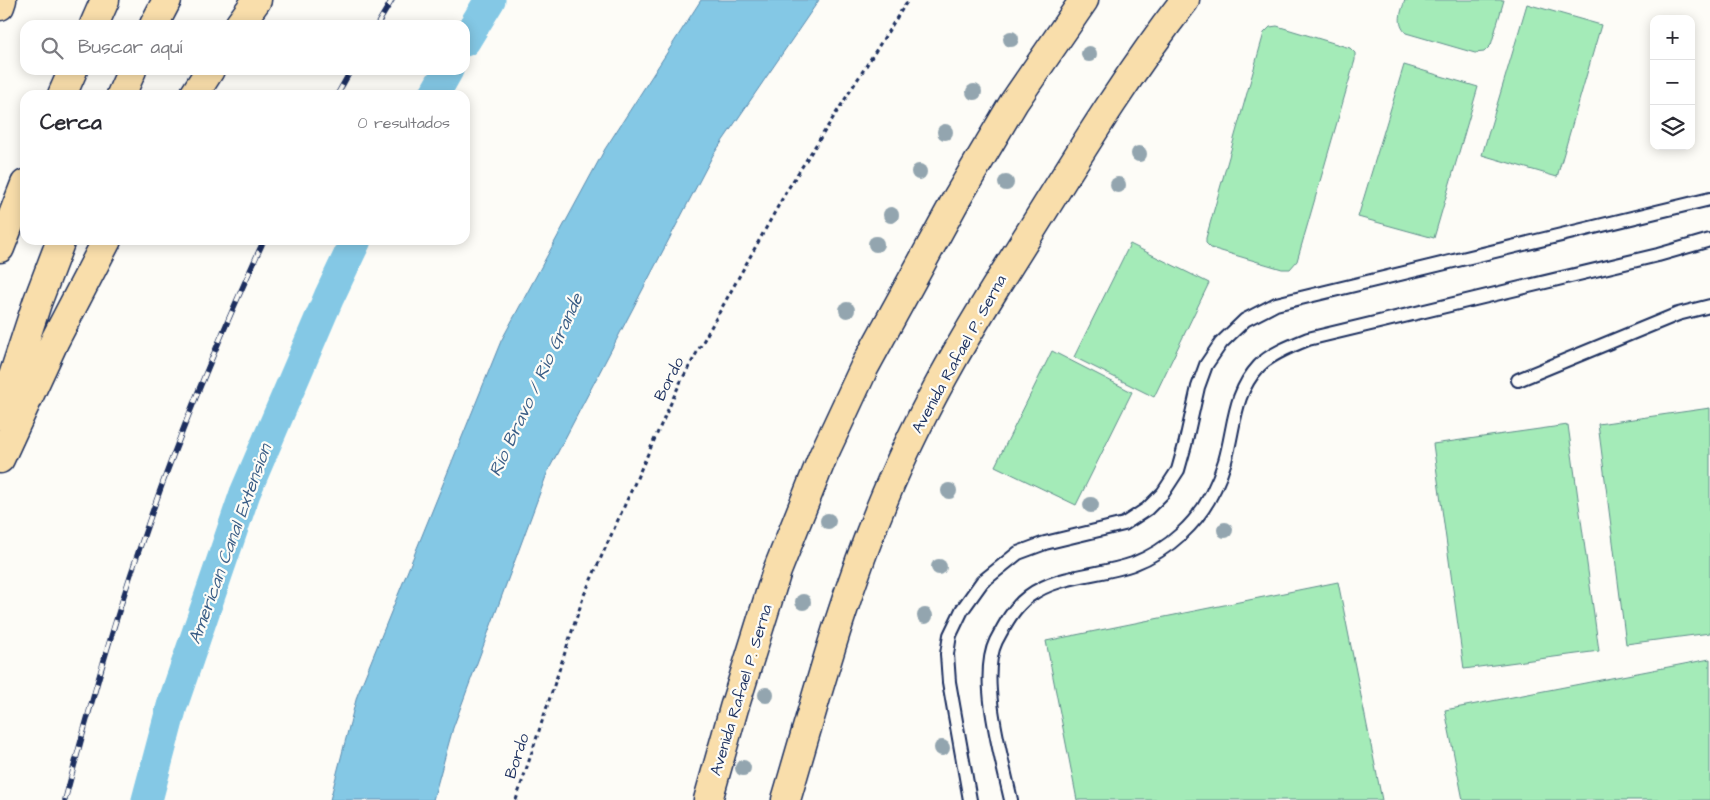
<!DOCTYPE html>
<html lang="es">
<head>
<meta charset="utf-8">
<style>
	body { margin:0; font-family:"Architects Daughter",sans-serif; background:#f2f2f3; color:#2b2b33 }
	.controls { position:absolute; right:15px; top:15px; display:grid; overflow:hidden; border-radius:10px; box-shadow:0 2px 12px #0003 }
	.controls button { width:45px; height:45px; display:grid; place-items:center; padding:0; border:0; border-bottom:1px solid #e1e1e2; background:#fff; color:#2b2b33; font:25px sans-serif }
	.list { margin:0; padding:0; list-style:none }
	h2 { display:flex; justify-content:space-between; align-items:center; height:65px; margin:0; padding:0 20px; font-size:21px }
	h2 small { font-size:16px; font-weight:400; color:#7c7c81 }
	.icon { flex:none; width:28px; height:28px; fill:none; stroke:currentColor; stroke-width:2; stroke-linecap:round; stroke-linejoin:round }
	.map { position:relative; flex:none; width:1710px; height:800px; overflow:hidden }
	.search { position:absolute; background:#fff; box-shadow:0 2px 12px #0003; left:20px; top:20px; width:450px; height:55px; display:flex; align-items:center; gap:12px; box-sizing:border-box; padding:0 18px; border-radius:15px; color:#7c7c81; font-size:19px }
	.panel { position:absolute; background:#fff; box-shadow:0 2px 12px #0003; left:20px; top:90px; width:450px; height:155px; border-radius:15px }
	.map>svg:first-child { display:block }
</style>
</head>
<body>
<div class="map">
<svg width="1710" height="800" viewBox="0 0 1710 800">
	<rect width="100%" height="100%" fill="#fdfcf7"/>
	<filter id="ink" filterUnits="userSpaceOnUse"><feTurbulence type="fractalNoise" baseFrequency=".02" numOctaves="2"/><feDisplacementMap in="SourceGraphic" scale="10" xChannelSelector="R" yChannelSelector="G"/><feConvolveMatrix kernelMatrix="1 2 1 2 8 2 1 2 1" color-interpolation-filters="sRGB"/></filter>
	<g filter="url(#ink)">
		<path fill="#a4ebb8" stroke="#608d8b" d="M 1405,0 L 1504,0 L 1491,45 L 1484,52 L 1475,53 L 1406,33 C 1396,23 1401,12 1405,0 Z
			M 1527,4 L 1601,25 L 1557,177 L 1482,155 Z
			M 1277,26 L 1350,48 L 1355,53 L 1355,60 L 1297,261 L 1290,269 L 1282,269 L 1211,248 L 1206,243 L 1206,238 L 1264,33 L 1270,27 Z
			M 1404,65 L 1478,87 L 1434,238 L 1358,217 Z
			M 1130,244 L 1209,283 L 1154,397 L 1074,357 Z
			M 1052,351 L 1132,392 L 1076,505 L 995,466 Z
			M 1710,408 L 1710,633 L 1626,644 L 1598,424 Z
			M 1568,425 L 1599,651 L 1464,669 L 1433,444 Z
			M 1338,582 L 1382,800 L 1077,800 L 1046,641 Z
			M 1710,659 L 1710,800 L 1463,800 L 1445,710 Z"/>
		<path fill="#84c8e5" stroke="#5a8baf" d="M 701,0 L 819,0 L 713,155 L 548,471 L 453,728 L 433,800 L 330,800 L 357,696 L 501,341 L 605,149 Z"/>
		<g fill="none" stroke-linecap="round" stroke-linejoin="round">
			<path stroke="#84c8e5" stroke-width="31" d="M 465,41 L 490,0
				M 434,95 L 448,70
				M 147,800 L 172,706 L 245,493 L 329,297 L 356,240"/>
			<g stroke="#1b2f5e" stroke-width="16">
				<path id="lane" d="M 1518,380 L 1678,314 L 1710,306
					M 970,800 L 949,682 L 947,654 L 950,635 L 962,610 L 982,582 L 1018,553 L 1045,543 L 1124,524 L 1147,509 L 1163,493 L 1178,470 L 1185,445 L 1198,387 L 1206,365 L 1221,343 L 1245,320 L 1276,304 L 1710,199
					M 1011,800 C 1002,759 978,678 996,641 C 1005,624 1014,607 1029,596 C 1059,574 1100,576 1133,564 C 1151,557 1167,547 1181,534 C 1202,515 1217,488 1225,461 C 1235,426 1233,394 1259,366 C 1270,354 1293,345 1308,339 L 1658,255 L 1710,240"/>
			</g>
			<g stroke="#1b2f5e" stroke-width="31">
				<path id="highway" d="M 0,6 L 2,0
					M 94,25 L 105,0
					M 154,25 L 167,0
					M 239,25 L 257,0
					M 62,95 L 73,70
					M 121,95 L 132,70
					M 194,95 L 210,70
					M 0,248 L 25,184
					M 0,416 L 37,303 L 61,240
					M 0,459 L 55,340 L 107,240
					M 708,800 L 734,708 L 777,571 L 823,456 L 864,368 L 957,198 L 1014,102 L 1084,0
					M 786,800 C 816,699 843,596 884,499 C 924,402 978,314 1034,226 C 1082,149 1129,72 1185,0"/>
			</g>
			<path stroke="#1b2f5e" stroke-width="3" stroke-dasharray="4 4" stroke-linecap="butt" d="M 516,800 L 584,595 L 680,383 L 786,192 L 908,0"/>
			<use href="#lane" stroke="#fdfcf7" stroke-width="12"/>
			<use href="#highway" stroke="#f9deab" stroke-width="28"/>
			<g stroke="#1b2f5e" stroke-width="5.5">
				<path id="rail" d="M 377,25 L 392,0
					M 337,95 L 351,70
					M 65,800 C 87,717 110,634 138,553 C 174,446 217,342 264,240"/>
			</g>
			<use href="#rail" stroke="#fdfcf7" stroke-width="4" stroke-dasharray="11" stroke-linecap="butt"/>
		</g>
		<g fill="#93a5af">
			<circle cx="1011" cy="39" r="8"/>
			<circle cx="1089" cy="54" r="8"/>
			<circle cx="974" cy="92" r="8"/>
			<circle cx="945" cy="132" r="8"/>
			<circle cx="1139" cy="154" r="8"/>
			<circle cx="919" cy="172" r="8"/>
			<circle cx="1006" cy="183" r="8"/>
			<circle cx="1118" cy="185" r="8"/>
			<circle cx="891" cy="215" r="8"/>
			<circle cx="876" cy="244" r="8"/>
			<circle cx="847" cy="310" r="8"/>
			<circle cx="949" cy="491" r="8"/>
			<circle cx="1091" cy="505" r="8"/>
			<circle cx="828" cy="521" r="8"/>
			<circle cx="1225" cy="530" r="8"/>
			<circle cx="939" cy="567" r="8"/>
			<circle cx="803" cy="602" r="8"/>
			<circle cx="925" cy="616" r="8"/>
			<circle cx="766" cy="695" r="8"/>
			<circle cx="942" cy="748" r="8"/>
			<circle cx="743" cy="768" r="8"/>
		</g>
	</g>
	<g text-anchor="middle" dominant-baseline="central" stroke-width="4.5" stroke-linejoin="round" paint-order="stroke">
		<g font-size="16" fill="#1b2f5e" stroke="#fdfcf7">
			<text transform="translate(959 354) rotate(-61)">Avenida Rafael P. Serna</text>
			<text transform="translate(669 379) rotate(-63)">Bordo</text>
			<text transform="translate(741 690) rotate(-73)">Avenida Rafael P. Serna</text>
			<text transform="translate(517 756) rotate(-72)">Bordo</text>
		</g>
		<g font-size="18" font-style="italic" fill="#3a5d86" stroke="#fdfcf7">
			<text transform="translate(536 385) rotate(-65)">Río Bravo / Rio Grande</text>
			<text transform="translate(230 544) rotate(-70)">American Canal Extension</text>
		</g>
	</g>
</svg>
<div class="controls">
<button>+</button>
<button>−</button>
<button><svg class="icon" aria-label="layers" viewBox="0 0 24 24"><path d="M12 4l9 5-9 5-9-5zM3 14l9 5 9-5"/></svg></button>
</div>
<div class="search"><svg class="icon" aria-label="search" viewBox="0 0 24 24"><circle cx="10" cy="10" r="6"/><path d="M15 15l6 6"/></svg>Buscar aquí</div>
<section class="panel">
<h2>Cerca<small>0 resultados</small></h2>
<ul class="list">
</ul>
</section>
</div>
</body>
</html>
